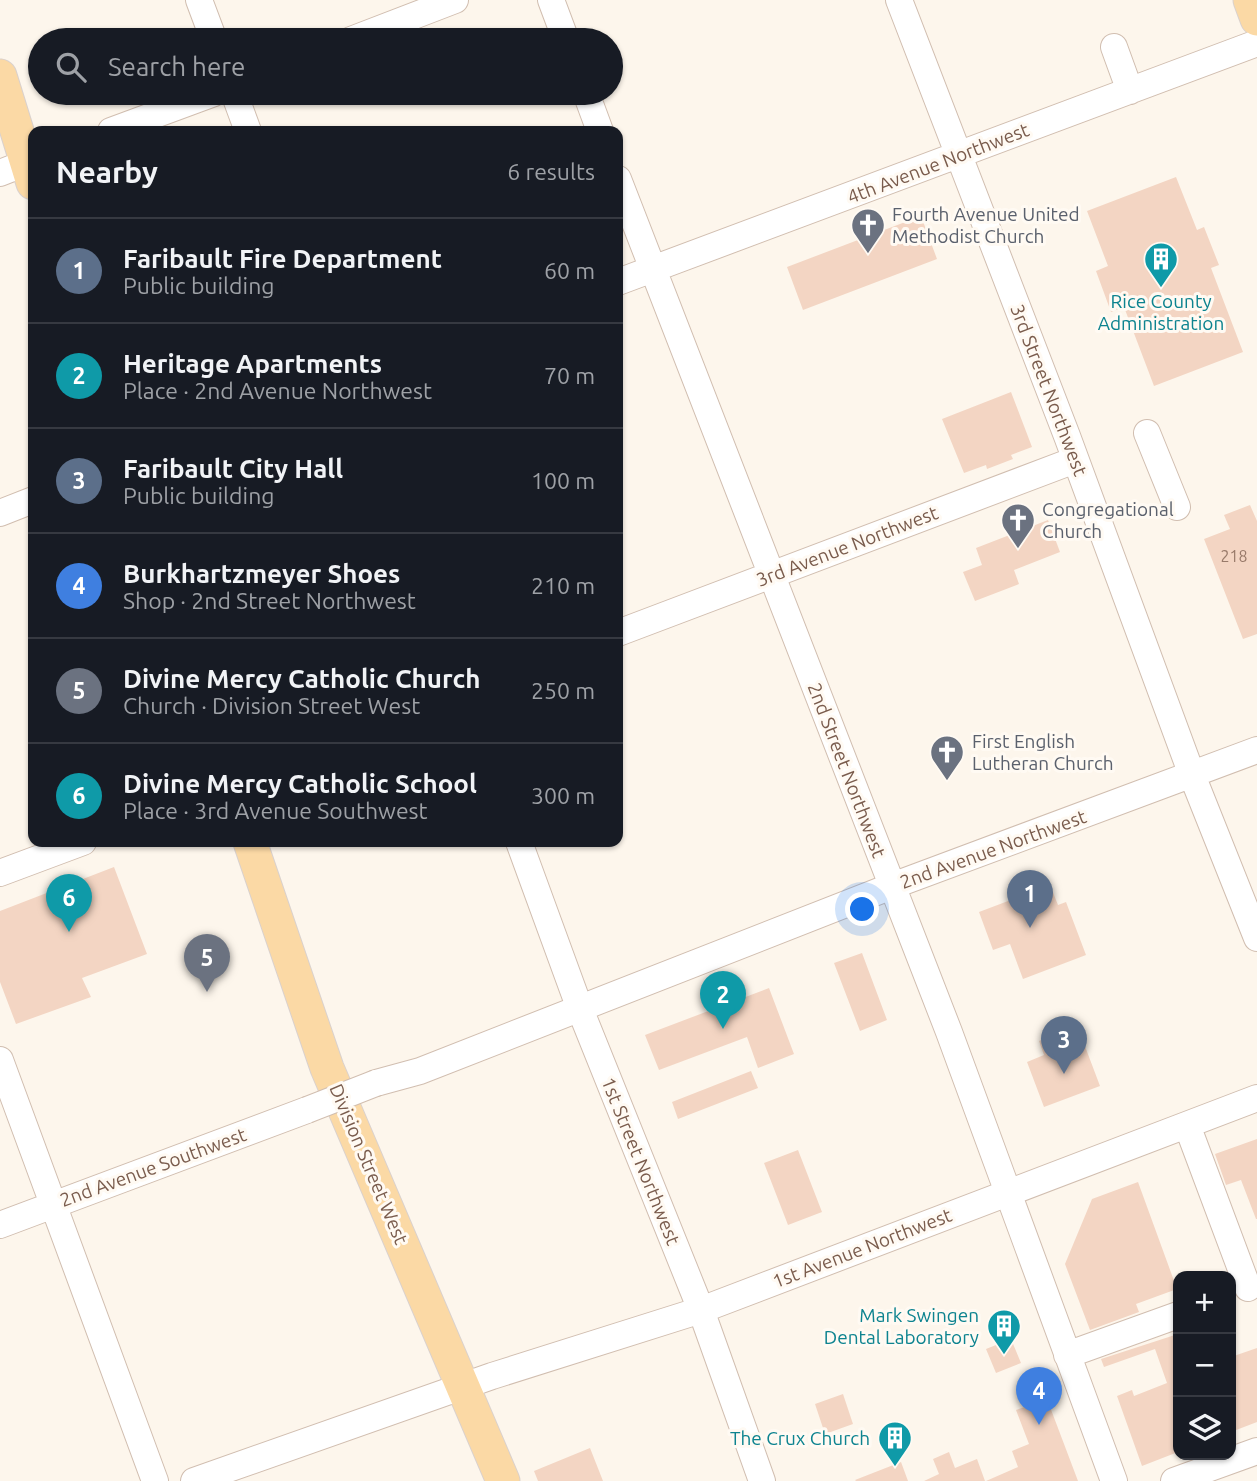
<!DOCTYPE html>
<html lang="en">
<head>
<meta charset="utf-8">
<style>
	body { margin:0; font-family:Ubuntu,sans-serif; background:#20242c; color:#f1f3f6 }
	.controls { position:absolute; right:21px; bottom:21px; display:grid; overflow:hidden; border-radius:14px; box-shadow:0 2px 5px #0004 }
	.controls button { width:63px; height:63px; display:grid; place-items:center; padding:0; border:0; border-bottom:2px solid #363941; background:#171b24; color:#f1f3f6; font:35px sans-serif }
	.you { position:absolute; left:863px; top:910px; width:24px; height:24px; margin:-18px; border:5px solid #fff; border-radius:50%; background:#1a73e8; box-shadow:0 0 0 10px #1a73e833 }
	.badge { display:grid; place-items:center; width:46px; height:46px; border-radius:50%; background:#8c9099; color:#fff; font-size:23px; font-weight:700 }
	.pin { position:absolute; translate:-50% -58px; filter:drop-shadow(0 2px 4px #0008) }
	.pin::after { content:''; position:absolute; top:37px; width:24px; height:21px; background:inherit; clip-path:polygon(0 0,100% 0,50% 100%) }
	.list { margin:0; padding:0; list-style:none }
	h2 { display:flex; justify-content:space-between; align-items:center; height:91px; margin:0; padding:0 28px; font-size:30px }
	h2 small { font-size:23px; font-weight:400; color:#9ea1a6 }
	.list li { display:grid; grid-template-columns:46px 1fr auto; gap:21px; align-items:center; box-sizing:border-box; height:105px; padding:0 28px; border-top:2px solid #363941 }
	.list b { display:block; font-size:26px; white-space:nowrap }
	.list p { margin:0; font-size:23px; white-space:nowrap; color:#9ea1a6 }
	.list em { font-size:23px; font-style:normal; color:#9ea1a6 }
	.icon { flex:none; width:38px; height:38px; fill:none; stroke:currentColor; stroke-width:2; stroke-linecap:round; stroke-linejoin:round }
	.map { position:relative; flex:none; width:1257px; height:1481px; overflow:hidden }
	.search { position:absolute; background:#171b24; box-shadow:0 2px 5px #0004; left:28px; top:28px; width:595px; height:77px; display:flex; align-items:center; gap:18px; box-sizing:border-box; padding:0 24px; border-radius:38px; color:#9ea1a6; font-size:26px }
	.panel { position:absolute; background:#171b24; box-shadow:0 2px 5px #0004; left:28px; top:126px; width:595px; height:721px; border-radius:14px }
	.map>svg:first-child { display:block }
</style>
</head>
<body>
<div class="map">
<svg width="1257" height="1481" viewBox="0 0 1257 1481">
	<rect width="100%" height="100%" fill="#fdf6ec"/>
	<path fill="#f3d5c3" d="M 1176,177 L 1197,230 L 1204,227 L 1219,265 L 1211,268 L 1243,352 L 1154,386 L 1124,307 L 1111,312 L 1096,271 L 1108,266 L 1087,211 Z
		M 921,216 L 937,259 L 803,310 L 787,267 Z
		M 1011,392 L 1032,447 L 1011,455 L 1013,459 L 987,469 L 986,465 L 964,473 L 942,419 Z
		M 1250,505 L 1257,521 L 1257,634 L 1243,639 L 1204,539 L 1230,529 L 1224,515 Z
		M 1048,520 L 1060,552 L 1014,570 L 1019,584 L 975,601 L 963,572 L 982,565 L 976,548 Z
		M 114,867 L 147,954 L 82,978 L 91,997 L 16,1024 L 0,982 L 0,911 Z
		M 1050,885 L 1058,905 L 1066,902 L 1086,955 L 1023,979 L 1010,944 L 993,950 L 979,912 Z
		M 862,953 L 887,1020 L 860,1031 L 834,963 Z
		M 769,988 L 794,1054 L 758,1068 L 747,1037 L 659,1070 L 645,1035 Z
		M 1057,1033 L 1063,1049 L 1083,1041 L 1100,1086 L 1044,1107 L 1027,1062 L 1044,1055 L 1039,1041 Z
		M 751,1071 L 758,1088 L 678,1119 L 672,1102 Z
		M 1257,1139 L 1257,1219 L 1256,1219 L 1241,1180 L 1226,1185 L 1215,1154 Z
		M 798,1150 L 822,1212 L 788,1225 L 764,1163 Z
		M 1138,1182 L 1177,1289 L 1136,1304 L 1139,1312 L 1090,1330 L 1065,1264 L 1092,1199 Z
		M 1178,1334 L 1178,1452 L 1142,1466 L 1117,1396 L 1132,1390 L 1134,1396 L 1167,1383 L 1155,1349 L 1104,1367 L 1101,1359 Z
		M 1011,1339 L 1021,1363 L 996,1373 L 986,1349 Z
		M 1257,1348 L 1257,1422 L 1231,1432 L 1231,1357 Z
		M 843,1394 L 853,1424 L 825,1434 L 815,1404 Z
		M 1047,1399 L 1078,1481 L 986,1481 L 1018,1467 L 1012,1451 L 1029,1444 L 1016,1410 Z
		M 590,1448 L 603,1481 L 538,1481 L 534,1471 Z
		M 949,1452 L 955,1468 L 977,1459 L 985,1481 L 924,1481 L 939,1474 L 933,1459 Z
		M 901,1462 L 908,1481 L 856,1481 L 855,1480 Z"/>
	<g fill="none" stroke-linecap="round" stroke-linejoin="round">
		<g stroke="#d1beb0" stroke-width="28">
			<path id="minor" d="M 199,0 L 214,40
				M 551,0 L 566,40
				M 899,0 L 1067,436 L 1192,775 L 1257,938
				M 351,40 L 455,0
				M 1114,47 L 1130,91
				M 234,93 L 248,131
				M 586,93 L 600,131
				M 111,131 L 214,93
				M 0,173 L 33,160
				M 618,179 L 949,1032 L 1114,1481
				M 618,282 L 1257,43
				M 1147,433 L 1177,507
				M 0,513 L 33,500
				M 618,633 L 1075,460
				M 519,842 L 580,1009 L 701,1310 L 762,1481
				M 0,873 L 83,842
				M 0,1060 L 155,1481
				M 376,1083 L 420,1071 L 892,886 L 1257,750
				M 1187,1125 L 1248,1288
				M 0,1225 L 307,1110
				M 1067,1355 L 1178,1315
				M 194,1481 L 492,1376 L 701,1310 L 1257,1098
				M 1174,1481 L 1257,1451"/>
		</g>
		<g stroke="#dad1cd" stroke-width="35">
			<path id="major" d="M 1250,0 L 1257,19
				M 0,76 L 33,183
				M 250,842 L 327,1068 L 503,1481"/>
		</g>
		<use href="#minor" stroke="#fff" stroke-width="26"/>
		<use href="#major" stroke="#fbd9a5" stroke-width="33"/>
		<g stroke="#d1beb0" stroke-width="28" stroke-linecap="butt">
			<path id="minor-bridge" d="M 307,1110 L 376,1083"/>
		</g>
		<use href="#minor-bridge" stroke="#fff" stroke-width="26"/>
	</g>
	<defs>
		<g id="church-pin" transform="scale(1.75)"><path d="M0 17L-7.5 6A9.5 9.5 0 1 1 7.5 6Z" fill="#6b7280" stroke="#fffaf3"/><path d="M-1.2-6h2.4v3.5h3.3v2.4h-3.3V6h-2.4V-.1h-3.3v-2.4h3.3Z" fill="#fff"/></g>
		<g id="building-pin" transform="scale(1.75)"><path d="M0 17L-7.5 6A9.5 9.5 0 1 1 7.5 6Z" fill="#0f9aa8" stroke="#fffaf3"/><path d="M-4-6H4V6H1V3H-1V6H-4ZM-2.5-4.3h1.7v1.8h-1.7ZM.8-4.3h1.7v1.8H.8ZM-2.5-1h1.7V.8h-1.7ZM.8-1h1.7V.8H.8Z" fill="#fff"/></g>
	</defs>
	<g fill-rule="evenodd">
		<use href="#church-pin" x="868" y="225"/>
		<use href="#building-pin" x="1161" y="259"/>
		<use href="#church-pin" x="1018" y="520"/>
		<use href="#church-pin" x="947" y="752"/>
		<use href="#building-pin" x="1004" y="1326"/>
		<use href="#building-pin" x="895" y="1438"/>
	</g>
	<g text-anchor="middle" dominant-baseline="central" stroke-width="6" stroke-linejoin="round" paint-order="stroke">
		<g font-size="16" fill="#987a6a">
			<text x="1234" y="556">218</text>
		</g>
		<g font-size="19" fill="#7a5c4d" stroke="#fffaf3">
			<text transform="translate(938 163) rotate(-21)">4th Avenue Northwest</text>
			<text transform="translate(1049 390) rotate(69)">3rd Street Northwest</text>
			<text transform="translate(847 546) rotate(-21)">3rd Avenue Northwest</text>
			<text transform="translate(847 770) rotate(69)">2nd Street Northwest</text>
			<text transform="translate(993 849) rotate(-20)">2nd Avenue Northwest</text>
			<text transform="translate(641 1161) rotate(68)">1st Street Northwest</text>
			<text transform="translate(369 1164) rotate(67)">Division Street West</text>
			<text transform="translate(153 1167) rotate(-20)">2nd Avenue Southwest</text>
			<text transform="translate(862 1248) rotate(-21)">1st Avenue Northwest</text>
		</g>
		<g font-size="19" fill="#5b616d" stroke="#fffaf3" text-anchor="start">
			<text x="892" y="214">Fourth Avenue United<tspan x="892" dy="22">Methodist Church</tspan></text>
			<text x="1042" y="509">Congregational<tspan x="1042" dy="22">Church</tspan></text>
			<text x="972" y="741">First English<tspan x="972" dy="22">Lutheran Church</tspan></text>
		</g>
		<g font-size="19" fill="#0d838f" stroke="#fffaf3" text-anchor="end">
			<text x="1161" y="301" text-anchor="middle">Rice County<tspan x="1161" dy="22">Administration</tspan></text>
			<text x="979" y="1315">Mark Swingen<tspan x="979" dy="22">Dental Laboratory</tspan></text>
			<text x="870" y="1438">The Crux Church</text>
		</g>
	</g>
</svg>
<div class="controls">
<button>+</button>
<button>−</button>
<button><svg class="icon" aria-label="layers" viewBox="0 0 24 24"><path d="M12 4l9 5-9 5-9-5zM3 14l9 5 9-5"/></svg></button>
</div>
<div class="you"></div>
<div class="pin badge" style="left:1030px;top:928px;background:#5c6f8a">1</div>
<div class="pin badge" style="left:723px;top:1029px;background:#0f9aa8">2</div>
<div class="pin badge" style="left:1064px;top:1074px;background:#5c6f8a">3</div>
<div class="pin badge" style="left:1039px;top:1425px;background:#3f7fe0">4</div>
<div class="pin badge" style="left:207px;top:992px;background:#6b7280">5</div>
<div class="pin badge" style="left:69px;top:932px;background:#0f9aa8">6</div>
<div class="search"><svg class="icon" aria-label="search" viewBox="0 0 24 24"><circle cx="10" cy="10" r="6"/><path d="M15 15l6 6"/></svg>Search here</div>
<section class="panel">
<h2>Nearby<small>6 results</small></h2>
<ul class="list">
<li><span class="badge" style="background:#5c6f8a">1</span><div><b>Faribault Fire Department</b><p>Public building</p></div><em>60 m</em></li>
<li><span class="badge" style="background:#0f9aa8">2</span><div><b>Heritage Apartments</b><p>Place · 2nd Avenue Northwest</p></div><em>70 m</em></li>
<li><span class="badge" style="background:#5c6f8a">3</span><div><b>Faribault City Hall</b><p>Public building</p></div><em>100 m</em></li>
<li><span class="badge" style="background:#3f7fe0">4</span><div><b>Burkhartzmeyer Shoes</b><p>Shop · 2nd Street Northwest</p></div><em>210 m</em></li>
<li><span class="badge" style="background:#6b7280">5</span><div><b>Divine Mercy Catholic Church</b><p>Church · Division Street West</p></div><em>250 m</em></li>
<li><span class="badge" style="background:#0f9aa8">6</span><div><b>Divine Mercy Catholic School</b><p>Place · 3rd Avenue Southwest</p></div><em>300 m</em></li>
</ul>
</section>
</div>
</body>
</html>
